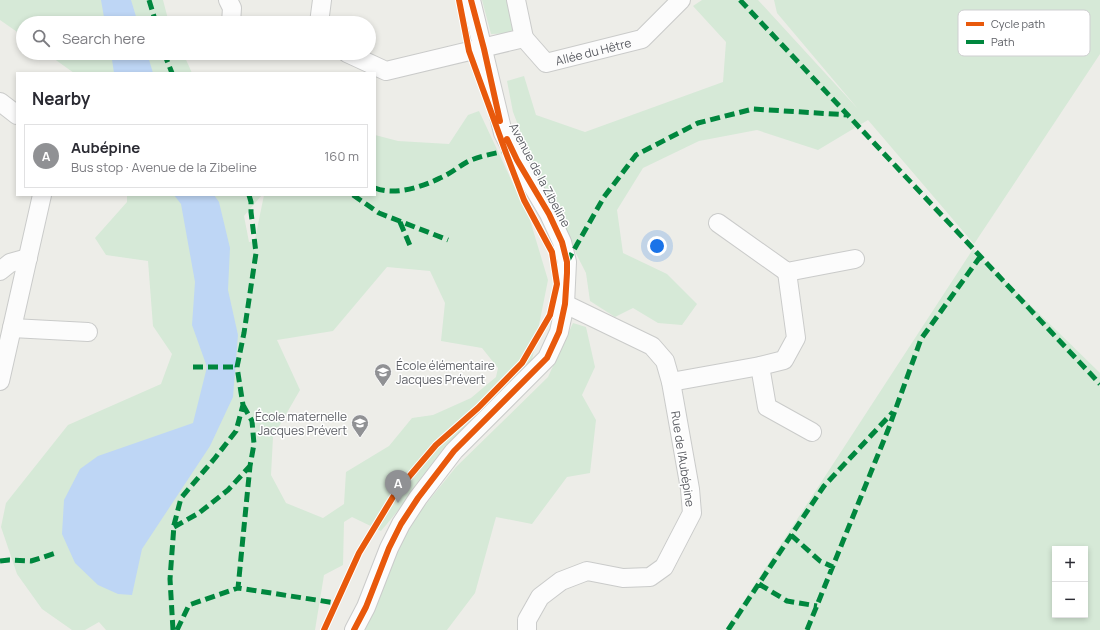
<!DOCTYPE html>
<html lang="en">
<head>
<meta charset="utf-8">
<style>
	body { margin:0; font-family:Manrope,sans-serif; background:#f2f2f3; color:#2b2b33 }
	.controls { position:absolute; right:12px; bottom:12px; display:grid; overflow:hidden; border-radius:0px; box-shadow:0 2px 6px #0003 }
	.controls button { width:36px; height:36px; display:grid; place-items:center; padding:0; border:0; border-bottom:1px solid #e1e1e2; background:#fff; color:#2b2b33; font:20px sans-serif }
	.you { position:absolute; left:657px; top:246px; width:14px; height:14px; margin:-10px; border:3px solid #fff; border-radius:50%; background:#1a73e8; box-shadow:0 0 0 6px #1a73e833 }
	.badge { display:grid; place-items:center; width:26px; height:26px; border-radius:50%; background:#909194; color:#fff; font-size:13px; font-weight:700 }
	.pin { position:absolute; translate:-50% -33px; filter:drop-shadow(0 1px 2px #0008) }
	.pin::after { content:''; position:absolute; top:21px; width:14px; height:12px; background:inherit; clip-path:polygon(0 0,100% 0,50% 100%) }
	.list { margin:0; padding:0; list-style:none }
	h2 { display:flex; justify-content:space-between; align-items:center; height:52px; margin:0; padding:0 16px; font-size:17px }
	h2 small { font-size:13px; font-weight:400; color:#7c7c81 }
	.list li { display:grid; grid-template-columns:26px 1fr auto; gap:12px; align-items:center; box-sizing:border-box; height:64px; margin:0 8px 8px; padding:0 8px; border:1px solid #e1e1e2; border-radius:0px }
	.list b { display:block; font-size:15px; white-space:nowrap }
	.list p { margin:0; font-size:13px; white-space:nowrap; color:#7c7c81 }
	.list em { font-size:13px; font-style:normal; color:#7c7c81 }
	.icon { flex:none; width:22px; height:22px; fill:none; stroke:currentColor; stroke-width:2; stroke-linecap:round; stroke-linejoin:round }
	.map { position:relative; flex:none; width:1100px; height:630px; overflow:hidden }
	.search { position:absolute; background:#fff; box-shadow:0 2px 6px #0003; left:16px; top:16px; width:360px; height:44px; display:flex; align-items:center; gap:10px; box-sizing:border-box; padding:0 14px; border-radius:22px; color:#7c7c81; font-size:15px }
	.panel { position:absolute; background:#fff; box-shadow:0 2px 6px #0003; left:16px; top:72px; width:360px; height:124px; border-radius:0px }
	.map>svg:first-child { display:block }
</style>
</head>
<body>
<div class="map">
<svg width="1100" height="630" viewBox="0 0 1100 630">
	<rect width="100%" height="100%" fill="#edede8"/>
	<path fill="#d6e9d7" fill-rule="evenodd" d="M 0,0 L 163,0 L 169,23 L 23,23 L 23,36 L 0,20 Z
		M 482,0 L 513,0 L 516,33 L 491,34 Z
		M 702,0 L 758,0 L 858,109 L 777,13 L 774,0 L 1100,0 L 1100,54 L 974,244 L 868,120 L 818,150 L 757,130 L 699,141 L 643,168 L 617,210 L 623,253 L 667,274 L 697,304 L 682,325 L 658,323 L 633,308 L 615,317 L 590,301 L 586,273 L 541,185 L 513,112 L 507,81 L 524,76 L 536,115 L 585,132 L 723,82 L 726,42 L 693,6 Z
		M 46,53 L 183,53 L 192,73 L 74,73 Z
		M 479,111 L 530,220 L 548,280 L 532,360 L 495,405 L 426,477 L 381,531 L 352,517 L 344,522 L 343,565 L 324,575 L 315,630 L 106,630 L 99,622 L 85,630 L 72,630 L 42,609 L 17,574 L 1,527 L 6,503 L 68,425 L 161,384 L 172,354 L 153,326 L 148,261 L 106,255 L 95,238 L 127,202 L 127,195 L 262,195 L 244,216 L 249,242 L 258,240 L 255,239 L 264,195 L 375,195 L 375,135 L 398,141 L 449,144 L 468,115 ZM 387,267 L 430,271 L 445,303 L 441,341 L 482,348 L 498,368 L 496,377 L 471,398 L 433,415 L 412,418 L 389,446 L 346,472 L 344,504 L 323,518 L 286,503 L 271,475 L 273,437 L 300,390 L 277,340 L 333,331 Z
		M 973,249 L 1100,373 L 1100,630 L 725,630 ZM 1055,549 L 1085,549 L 1085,615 L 1055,615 Z
		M 573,323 L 586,327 L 595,367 L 582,395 L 596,420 L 590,473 L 567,477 L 532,524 L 496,517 L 475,593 L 447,630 L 365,630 L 404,531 L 456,467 L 548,377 Z"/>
	<path fill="#bed6f5" d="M 101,0 L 131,0 L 138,23 L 105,23 Z
		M 111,53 L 147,53 L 153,73 L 114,73 Z
		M 174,195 L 214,195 L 219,202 L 230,248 L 228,290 L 238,335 L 233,397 L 210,446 L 142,549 L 132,595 L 118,594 L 98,585 L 75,563 L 62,534 L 64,500 L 80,469 L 98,456 L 193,423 L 207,367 L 192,325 L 195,282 L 181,204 Z"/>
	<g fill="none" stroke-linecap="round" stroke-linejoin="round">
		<g stroke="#cacbca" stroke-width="20">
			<g id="minor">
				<path d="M 228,0 L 232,8 L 231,23"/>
				<path d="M 319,23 L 322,0"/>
				<path id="s1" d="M 524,38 L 546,63 L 642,39 L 681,0"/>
				<path d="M 347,53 L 386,71 L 524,38 L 516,0"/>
				<path d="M 0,102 L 17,115"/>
				<path d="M 718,223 L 787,272 L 855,259"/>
				<path d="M 0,271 L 10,263 L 28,258"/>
				<path d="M 12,328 L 88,332"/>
				<path d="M 760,366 L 767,407 L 812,432"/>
				<path d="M 0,381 L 42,195"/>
				<path d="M 671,382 L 760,366 L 784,360 L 796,338 L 787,272"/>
				<path d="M 354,630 L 366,607 L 389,548 L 401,524 L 418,498 L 454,451 L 547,358 L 559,332 L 565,304 L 567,262 L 562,242 L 549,214 L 517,160 L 503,133 L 471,0"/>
				<path d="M 527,630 L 527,620 L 540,597 L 561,581 L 587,571 L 623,578 L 650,577 L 664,567 L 692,513 L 690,489 L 671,382 L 665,361 L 652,346 L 565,304"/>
			</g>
		</g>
		<use href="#minor" stroke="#fcfcfc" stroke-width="18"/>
		<path stroke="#00873e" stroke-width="5" stroke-dasharray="10 5" stroke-linecap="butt" d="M 149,0 L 156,23
			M 740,0 L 1100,384
			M 164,53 L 172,73
			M 375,188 C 394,196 422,187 440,178 C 450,174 458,167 467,162 C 479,156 492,154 505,151
			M 353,195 L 379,213 L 448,240
			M 400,222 L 411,248
			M 567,262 L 604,197 L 636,155 L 698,123 L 753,109 L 849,115
			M 193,367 L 237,367
			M 243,405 L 252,421 L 254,444 L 250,466 L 238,588 L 336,603
			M 174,527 L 199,513 L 228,490 L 250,466
			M 791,535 L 820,561 L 833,567
			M 0,561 L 9,560 L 31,561 L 56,553
			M 759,584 L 787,601 L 817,606
			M 173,630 L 170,579 L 174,525 L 181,498 L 215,458 L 236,431 L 243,405 L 237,367 L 244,333 L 256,253 L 251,212 L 251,202 L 249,195
			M 177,630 L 189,605 L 238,588
			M 728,630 L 824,486 L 893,412
			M 807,630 L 888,430 L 921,339 L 980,257"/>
		<g stroke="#fff" stroke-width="8">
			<path id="cycleway" d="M 471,0 L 484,49 L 500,121
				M 324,630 L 359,553 L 396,492 L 436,445 L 478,408 L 522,363 L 550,315 L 557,284 L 552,252 L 524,200 L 506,153 L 469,51 L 459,0
				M 354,630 L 366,607 L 389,548 L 401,524 L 418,498 L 454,451 L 547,358 L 559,332 L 565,304 L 567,273 L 567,262 L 562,242 L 549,214 L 517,160 L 507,139"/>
		</g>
		<use href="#cycleway" stroke="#e8590c" stroke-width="6"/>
	</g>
	<defs>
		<g id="school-pin" transform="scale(0.9)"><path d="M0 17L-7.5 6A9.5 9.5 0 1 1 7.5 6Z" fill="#909194" stroke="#fff"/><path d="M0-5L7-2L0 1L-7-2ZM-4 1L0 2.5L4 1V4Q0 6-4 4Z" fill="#fff"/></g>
	</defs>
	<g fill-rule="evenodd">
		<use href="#school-pin" x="383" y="372"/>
		<use href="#school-pin" x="360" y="423"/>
	</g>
	<g text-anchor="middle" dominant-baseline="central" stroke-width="3" stroke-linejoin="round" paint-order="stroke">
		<g font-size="12" fill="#5e6066" stroke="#fff">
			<text stroke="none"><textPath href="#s1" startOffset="82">Allée du Hêtre</textPath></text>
			<text transform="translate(540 175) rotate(62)">Avenue de la Zibeline</text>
			<text transform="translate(683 459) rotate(81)">Rue de l'Aubépine</text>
		</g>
		<g font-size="12" fill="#5e6066" stroke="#fff" text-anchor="start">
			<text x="396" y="365">École élémentaire<tspan x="396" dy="14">Jacques Prévert</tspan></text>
			<text x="347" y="416" text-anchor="end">École maternelle<tspan x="347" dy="14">Jacques Prévert</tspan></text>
		</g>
	</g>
	<rect x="958" y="10" width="132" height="46" rx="6" fill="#fff" stroke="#cfcfd1" stroke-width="1"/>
	<rect x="966" y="22" width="18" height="4" fill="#e8590c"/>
	<rect x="966" y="40" width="18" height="4" fill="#00873e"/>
	<g font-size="11" fill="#5e6066">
		<text x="991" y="28">Cycle path</text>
		<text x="991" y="46">Path</text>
	</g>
</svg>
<div class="controls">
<button>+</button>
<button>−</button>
</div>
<div class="you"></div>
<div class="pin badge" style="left:398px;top:503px">A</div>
<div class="search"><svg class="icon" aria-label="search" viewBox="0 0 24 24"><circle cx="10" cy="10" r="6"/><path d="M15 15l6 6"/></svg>Search here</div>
<section class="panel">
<h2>Nearby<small></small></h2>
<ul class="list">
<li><span class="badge">A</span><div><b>Aubépine</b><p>Bus stop · Avenue de la Zibeline</p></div><em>160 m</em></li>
</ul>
</section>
</div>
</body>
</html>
